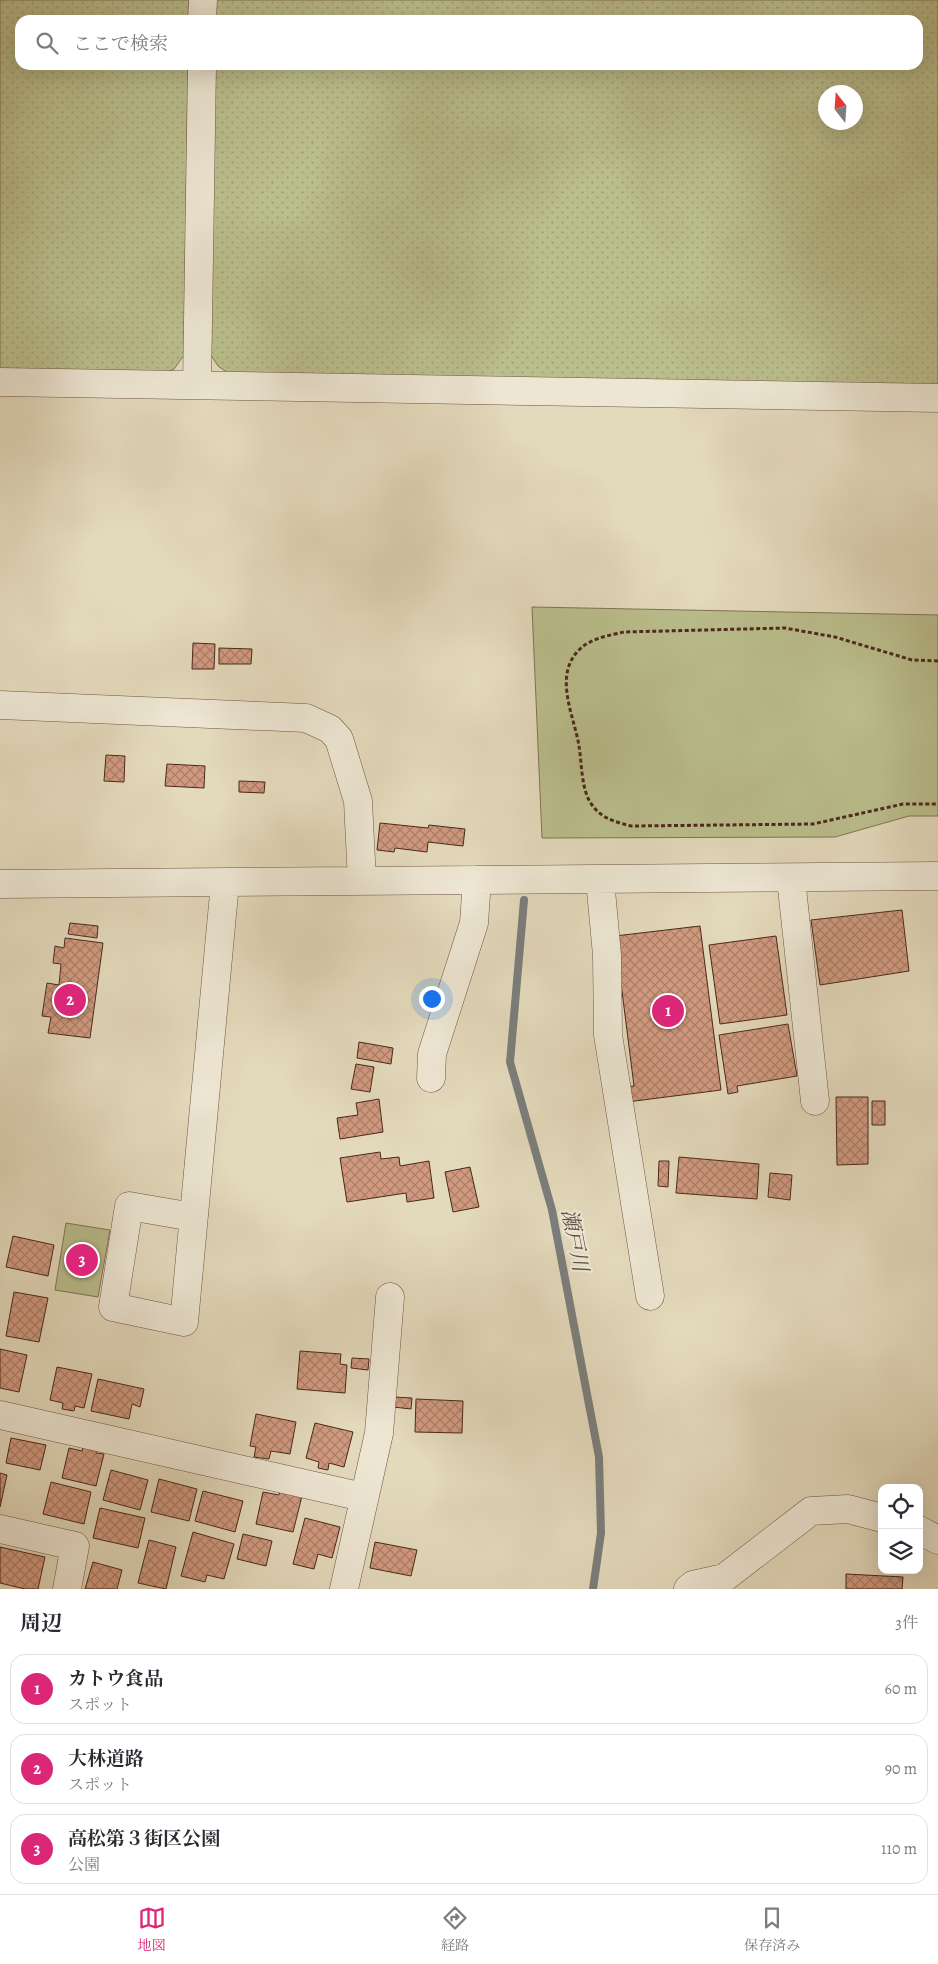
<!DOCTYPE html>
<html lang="ja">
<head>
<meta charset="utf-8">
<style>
	body { margin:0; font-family:Alegreya,"Noto Serif JP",serif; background:#f2f2f3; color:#2b2b33 }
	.controls { position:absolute; right:15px; bottom:15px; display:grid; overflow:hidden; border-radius:10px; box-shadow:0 5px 20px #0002 }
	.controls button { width:45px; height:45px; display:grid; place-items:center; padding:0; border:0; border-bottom:1px solid #e1e1e2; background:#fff; color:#2b2b33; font:25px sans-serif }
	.compass { position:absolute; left:818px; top:85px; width:45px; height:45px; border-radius:50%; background:#fff; box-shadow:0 5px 20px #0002; rotate:343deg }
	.you { position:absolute; left:431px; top:998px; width:18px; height:18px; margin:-12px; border:4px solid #fff; border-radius:50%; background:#1a73e8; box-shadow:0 0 0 8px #1a73e833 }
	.badge { display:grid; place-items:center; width:32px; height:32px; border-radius:50%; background:#db2777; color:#fff; font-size:16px; font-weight:700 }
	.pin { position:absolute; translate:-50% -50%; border:2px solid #fff; box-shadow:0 1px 5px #0006 }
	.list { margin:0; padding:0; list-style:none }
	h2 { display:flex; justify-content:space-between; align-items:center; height:65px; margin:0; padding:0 20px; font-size:21px }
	h2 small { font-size:16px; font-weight:400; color:#7c7c81 }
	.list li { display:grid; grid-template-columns:32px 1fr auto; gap:15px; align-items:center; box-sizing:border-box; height:70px; margin:0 10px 10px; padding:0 10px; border:1px solid #e1e1e2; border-radius:15px }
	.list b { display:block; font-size:19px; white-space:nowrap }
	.list p { margin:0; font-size:16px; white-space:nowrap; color:#7c7c81 }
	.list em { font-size:16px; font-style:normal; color:#7c7c81 }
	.icon { flex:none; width:28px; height:28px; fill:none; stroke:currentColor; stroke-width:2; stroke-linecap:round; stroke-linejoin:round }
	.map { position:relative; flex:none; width:938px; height:1589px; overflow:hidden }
	.search { position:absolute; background:#fff; box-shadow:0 5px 20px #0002; left:15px; right:15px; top:15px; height:55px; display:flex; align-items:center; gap:12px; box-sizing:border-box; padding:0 18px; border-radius:15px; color:#7c7c81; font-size:19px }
	.sheet { height:305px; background:#fff }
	nav { display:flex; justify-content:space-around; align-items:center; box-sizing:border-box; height:70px; border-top:1px solid #e1e1e2; background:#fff; font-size:14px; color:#7c7c81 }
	nav a { display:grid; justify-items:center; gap:2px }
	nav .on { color:#db2777 }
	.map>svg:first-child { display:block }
</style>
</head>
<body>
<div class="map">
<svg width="938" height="1589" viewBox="0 0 938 1589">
	<defs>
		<pattern id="grass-dots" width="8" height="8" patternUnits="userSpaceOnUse" patternTransform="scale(1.25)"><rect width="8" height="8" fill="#babd8c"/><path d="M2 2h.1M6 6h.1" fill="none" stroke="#a1a278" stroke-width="1.8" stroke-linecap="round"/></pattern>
		<pattern id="building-cross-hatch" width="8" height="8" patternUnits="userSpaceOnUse" patternTransform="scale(1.25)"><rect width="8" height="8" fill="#d19a80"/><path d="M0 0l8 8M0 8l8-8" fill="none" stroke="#ac7e68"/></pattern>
	</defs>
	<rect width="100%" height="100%" fill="#e3d9bb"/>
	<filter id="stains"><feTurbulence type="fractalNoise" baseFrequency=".004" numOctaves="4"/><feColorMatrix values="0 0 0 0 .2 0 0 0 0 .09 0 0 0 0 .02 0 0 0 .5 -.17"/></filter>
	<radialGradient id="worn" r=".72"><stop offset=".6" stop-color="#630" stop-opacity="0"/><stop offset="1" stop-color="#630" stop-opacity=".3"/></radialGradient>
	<path fill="url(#grass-dots)" stroke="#827254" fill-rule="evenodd" d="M 0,0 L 189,0 L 188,20 L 20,20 L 20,65 L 188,65 L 184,355 L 174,369 L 152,378 L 0,375 Z
		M 214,0 L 938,0 L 938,391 L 234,377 L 218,366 L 209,352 L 213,65 L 918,65 L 918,20 L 214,20 ZM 826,92 L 856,92 L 856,122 L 826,122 Z"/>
	<path fill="#babd8c" stroke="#827254" d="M 532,607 L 938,615 L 938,816 L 909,816 L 835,837 L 542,838 Z
		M 66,1223 L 110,1230 L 98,1297 L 55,1290 Z"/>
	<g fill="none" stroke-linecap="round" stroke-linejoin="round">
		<path stroke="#7b7e7c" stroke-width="8" d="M 524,900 L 510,1062 L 552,1210 L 599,1457 L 601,1533 L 593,1589"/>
	</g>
	<path fill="url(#building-cross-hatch)" stroke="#4a281c" d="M 193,643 L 215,644 L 214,669 L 192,669 Z
		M 219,648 L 252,649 L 251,664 L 219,664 Z
		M 106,755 L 125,756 L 124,782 L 104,781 Z
		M 167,764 L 205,766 L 204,788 L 165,786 Z
		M 239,781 L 265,782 L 264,793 L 239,792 Z
		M 380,823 L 428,828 L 429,825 L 465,829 L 463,846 L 428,842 L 427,852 L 395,848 L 394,852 L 377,850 Z
		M 902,910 L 909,971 L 820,985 L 811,920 Z
		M 70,923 L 98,926 L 97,938 L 68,934 Z
		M 700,926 L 721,1090 L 627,1102 L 625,1087 L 634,1086 L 615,936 Z
		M 776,936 L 787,1015 L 720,1024 L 709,945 Z
		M 65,938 L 103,943 L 90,1038 L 48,1033 L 51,1017 L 42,1016 L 47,983 L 59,985 L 61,964 L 53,963 L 55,946 L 64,948 Z
		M 788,1024 L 797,1076 L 737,1086 L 738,1092 L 728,1094 L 719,1035 Z
		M 359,1042 L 393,1048 L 391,1064 L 357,1058 Z
		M 356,1064 L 374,1067 L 370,1092 L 351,1089 Z
		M 836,1097 L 868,1097 L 868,1164 L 837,1165 Z
		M 379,1099 L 383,1132 L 340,1139 L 337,1118 L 358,1115 L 356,1103 Z
		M 872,1101 L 885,1101 L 885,1125 L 872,1125 Z
		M 380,1152 L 381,1159 L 399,1157 L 400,1166 L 429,1161 L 434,1198 L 407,1202 L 406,1193 L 347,1202 L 340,1158 Z
		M 679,1157 L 759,1164 L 757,1199 L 676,1193 Z
		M 659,1161 L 669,1161 L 668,1187 L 658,1186 Z
		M 470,1167 L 479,1207 L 453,1212 L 445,1172 Z
		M 770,1173 L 792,1175 L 790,1200 L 768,1197 Z
		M 13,1236 L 54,1245 L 48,1276 L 6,1267 Z
		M 14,1292 L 48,1298 L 39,1342 L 6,1336 Z
		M 0,1349 L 27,1355 L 19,1392 L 0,1388 Z
		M 300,1351 L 341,1354 L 340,1364 L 347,1365 L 345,1393 L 297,1389 Z
		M 352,1358 L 369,1359 L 368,1370 L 351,1368 Z
		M 57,1367 L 92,1374 L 84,1408 L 75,1406 L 74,1411 L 62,1409 L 63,1403 L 50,1400 Z
		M 98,1379 L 144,1389 L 140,1407 L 132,1404 L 129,1419 L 91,1411 Z
		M 394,1397 L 412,1398 L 411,1409 L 393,1407 Z
		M 416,1399 L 463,1401 L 462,1433 L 415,1432 Z
		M 256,1414 L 296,1422 L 290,1454 L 271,1451 L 269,1459 L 254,1457 L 256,1447 L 250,1446 Z
		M 315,1423 L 353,1432 L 344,1467 L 329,1463 L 328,1470 L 318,1468 L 319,1462 L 306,1458 Z
		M 11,1438 L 46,1445 L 40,1470 L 6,1463 Z
		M 84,1443 L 97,1446 L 96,1453 L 104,1454 L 96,1486 L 62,1478 L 69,1448 L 82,1451 Z
		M 111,1470 L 148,1480 L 140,1510 L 103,1500 Z
		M 0,1473 L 7,1475 L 0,1507 Z
		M 159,1479 L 197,1489 L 189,1521 L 151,1512 Z
		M 51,1482 L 91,1492 L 84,1524 L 43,1514 Z
		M 203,1491 L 243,1501 L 235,1532 L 195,1521 Z
		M 280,1491 L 302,1496 L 293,1532 L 256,1524 L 263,1492 L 279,1495 Z
		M 100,1508 L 145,1518 L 138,1548 L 93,1538 Z
		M 305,1518 L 340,1527 L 332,1558 L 318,1554 L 314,1569 L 293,1564 Z
		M 193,1532 L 234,1544 L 224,1579 L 207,1575 L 205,1582 L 181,1576 Z
		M 243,1534 L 272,1541 L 266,1566 L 237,1559 Z
		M 149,1540 L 176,1547 L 166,1589 L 138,1583 Z
		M 375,1542 L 417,1550 L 411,1576 L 370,1568 Z
		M 0,1547 L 45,1557 L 38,1589 L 25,1589 L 0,1583 Z
		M 93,1562 L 122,1570 L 117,1589 L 85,1589 Z
		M 846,1574 L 903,1577 L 902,1589 L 846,1589 Z"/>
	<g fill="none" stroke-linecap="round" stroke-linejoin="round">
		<g stroke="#705444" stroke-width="29">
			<path id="minor" d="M 202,20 L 203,0
				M 0,382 L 938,398
				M 197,385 L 202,65
				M 0,705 L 306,718 L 330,729 L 339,739 L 358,801 L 362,881
				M 791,879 L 815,1101
				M 600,880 L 607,955 L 608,1035 L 650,1296
				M 0,884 L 938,876
				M 431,1078 L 432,1054 L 474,923 L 477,880
				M 193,1217 L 129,1206 L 113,1307 L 184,1322 L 225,883
				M 0,1415 L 363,1497
				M 0,1529 L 75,1546 L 67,1589
				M 919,1530 L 938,1540
				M 344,1589 L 379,1433 L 390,1297
				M 688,1589 L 693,1585 L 724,1578 L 811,1511 L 848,1509 L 882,1518"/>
		</g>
		<path stroke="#4a281c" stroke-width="3" stroke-dasharray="4 2.5" stroke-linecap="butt" d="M 938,661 L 912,660 L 835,637 L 785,628 L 624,632 C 611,635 592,638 581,648 C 552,674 574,715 579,746 C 582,764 581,790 592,805 C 602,819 616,822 631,826 L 813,824 L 903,804 L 938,804"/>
		<use href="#minor" stroke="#ede6d3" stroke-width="28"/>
	</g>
	<g text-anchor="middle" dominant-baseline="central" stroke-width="4.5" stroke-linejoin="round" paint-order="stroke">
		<g font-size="21" font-style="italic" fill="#5e4c44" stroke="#ede6d3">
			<text transform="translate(575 1240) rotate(79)">瀬戸川</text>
		</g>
	</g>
	<rect width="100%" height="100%" filter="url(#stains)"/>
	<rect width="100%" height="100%" fill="url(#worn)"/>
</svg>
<div class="controls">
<button><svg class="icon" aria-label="locate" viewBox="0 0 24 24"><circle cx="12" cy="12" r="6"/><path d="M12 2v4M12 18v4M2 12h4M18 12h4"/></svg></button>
<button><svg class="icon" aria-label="layers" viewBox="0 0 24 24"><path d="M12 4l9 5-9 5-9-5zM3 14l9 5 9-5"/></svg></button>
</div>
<svg class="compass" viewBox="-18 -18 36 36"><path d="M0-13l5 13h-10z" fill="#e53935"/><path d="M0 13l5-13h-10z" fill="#7c7c81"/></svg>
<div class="you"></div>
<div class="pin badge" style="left:668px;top:1011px">1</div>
<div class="pin badge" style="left:70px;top:1000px">2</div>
<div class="pin badge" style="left:82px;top:1260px">3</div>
<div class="search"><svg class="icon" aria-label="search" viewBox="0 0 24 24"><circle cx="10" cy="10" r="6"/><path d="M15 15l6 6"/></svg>ここで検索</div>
</div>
<section class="sheet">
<h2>周辺<small>3件</small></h2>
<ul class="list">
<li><span class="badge">1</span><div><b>カトウ食品</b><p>スポット</p></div><em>60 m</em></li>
<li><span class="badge">2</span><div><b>大林道路</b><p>スポット</p></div><em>90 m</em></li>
<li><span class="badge">3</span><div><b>高松第３街区公園</b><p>公園</p></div><em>110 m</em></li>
</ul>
</section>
<nav>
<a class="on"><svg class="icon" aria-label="map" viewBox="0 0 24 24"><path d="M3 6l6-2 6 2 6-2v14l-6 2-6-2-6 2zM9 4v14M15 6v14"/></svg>地図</a>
<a><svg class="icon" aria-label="directions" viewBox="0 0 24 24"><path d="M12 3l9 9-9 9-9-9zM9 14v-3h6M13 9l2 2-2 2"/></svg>経路</a>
<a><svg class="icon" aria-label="saved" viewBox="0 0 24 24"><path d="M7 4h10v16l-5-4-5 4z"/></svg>保存済み</a>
</nav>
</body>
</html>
